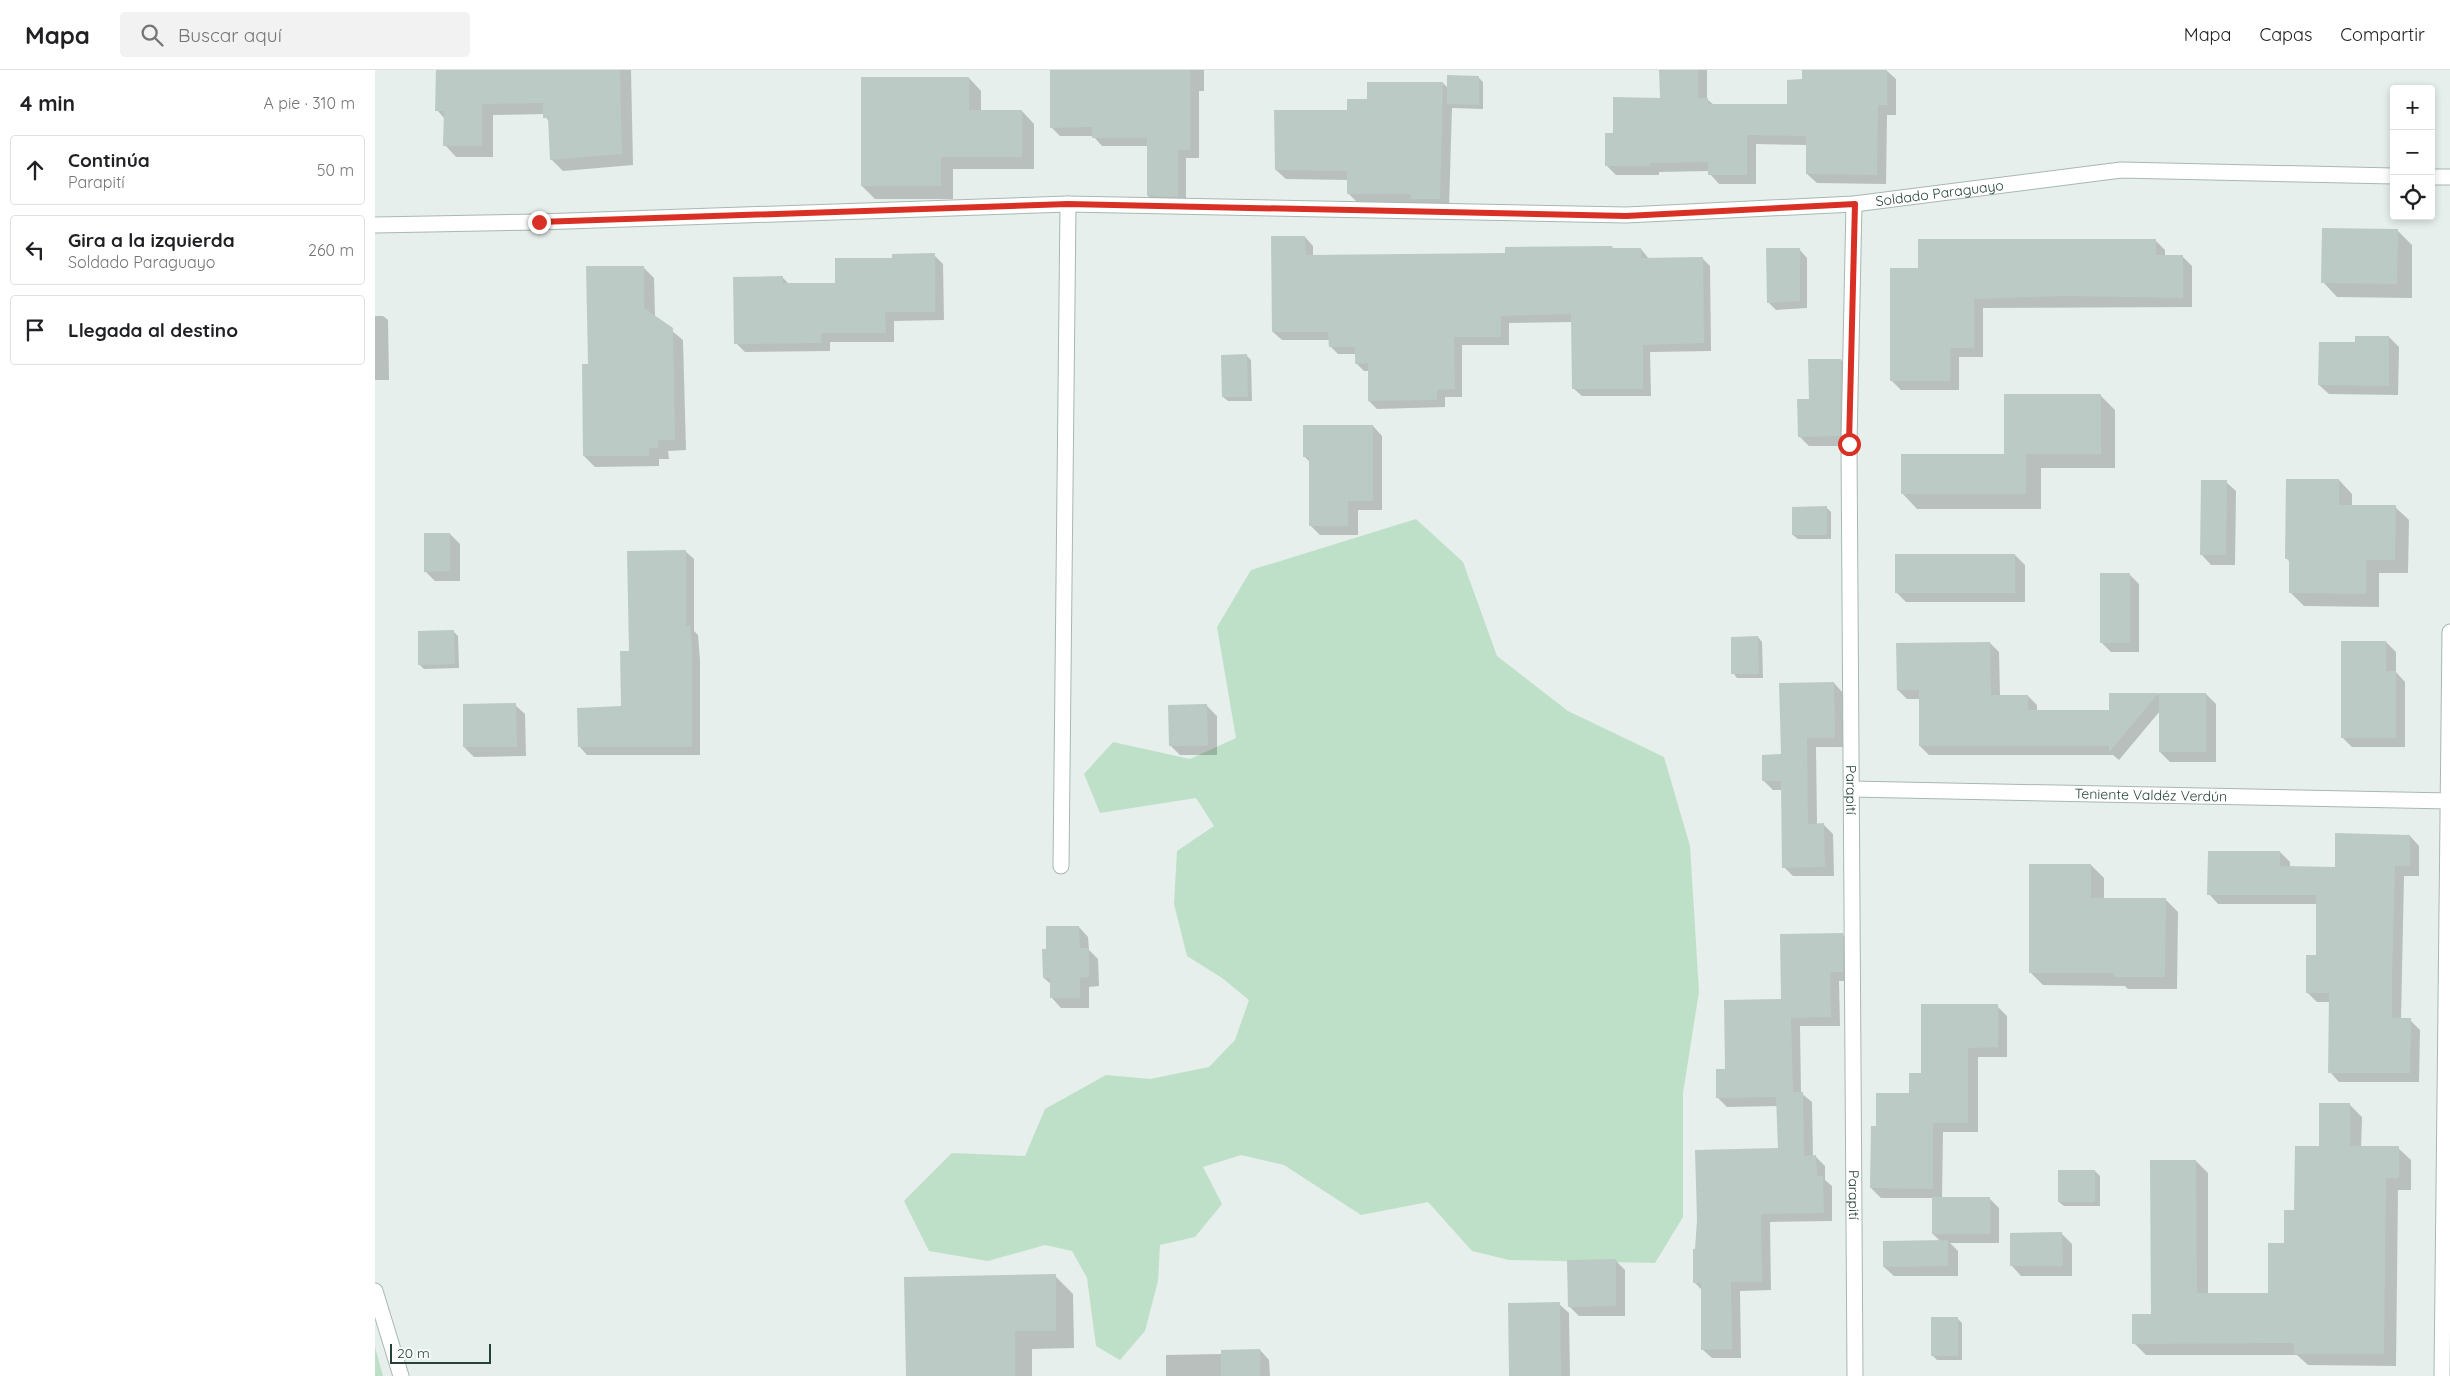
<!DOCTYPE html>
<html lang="es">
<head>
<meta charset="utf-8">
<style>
	body { margin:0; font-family:Quicksand,sans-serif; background:#f2f2f2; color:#202124 }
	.controls { position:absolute; right:15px; top:15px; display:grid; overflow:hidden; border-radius:5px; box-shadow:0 2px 8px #0003 }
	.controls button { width:45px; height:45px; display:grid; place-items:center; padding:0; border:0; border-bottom:1px solid #e0e0e0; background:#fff; color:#202124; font:25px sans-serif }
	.scale { position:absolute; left:15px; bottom:12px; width:101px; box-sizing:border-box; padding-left:5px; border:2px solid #24423a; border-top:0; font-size:14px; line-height:18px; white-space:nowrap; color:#24423a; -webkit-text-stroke:4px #f7fbf9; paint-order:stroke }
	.stop { position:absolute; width:15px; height:15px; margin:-11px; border:4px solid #d93025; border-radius:50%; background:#fff }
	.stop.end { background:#d93025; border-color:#fff; box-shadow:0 1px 5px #0008 }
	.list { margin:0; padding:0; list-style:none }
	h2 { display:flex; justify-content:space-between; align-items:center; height:65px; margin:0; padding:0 20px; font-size:21px }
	h2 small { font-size:16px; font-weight:400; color:#757577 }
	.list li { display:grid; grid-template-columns:32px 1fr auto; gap:15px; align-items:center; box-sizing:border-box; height:70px; margin:0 10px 10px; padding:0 10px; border:1px solid #e0e0e0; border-radius:5px }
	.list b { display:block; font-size:19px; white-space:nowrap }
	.list p { margin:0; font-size:16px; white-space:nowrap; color:#757577 }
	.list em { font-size:16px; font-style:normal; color:#757577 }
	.icon { flex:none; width:28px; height:28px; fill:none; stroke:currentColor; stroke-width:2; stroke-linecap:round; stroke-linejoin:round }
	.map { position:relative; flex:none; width:2075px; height:1306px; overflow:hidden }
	header { display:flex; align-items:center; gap:30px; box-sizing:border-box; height:70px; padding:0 25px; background:#fff; border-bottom:1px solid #e0e0e0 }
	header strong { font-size:24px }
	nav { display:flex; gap:28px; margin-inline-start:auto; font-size:18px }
	.search { width:350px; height:45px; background:#f2f2f2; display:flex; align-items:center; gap:12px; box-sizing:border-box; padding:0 18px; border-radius:5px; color:#757577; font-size:19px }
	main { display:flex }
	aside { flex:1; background:#fff }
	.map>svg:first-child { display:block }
</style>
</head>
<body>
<header>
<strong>Mapa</strong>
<div class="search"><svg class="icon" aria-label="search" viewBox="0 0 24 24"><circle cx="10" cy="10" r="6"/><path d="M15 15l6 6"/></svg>Buscar aquí</div>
<nav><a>Mapa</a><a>Capas</a><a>Compartir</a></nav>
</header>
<main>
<aside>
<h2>4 min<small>A pie · 310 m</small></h2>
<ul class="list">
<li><svg class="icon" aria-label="ahead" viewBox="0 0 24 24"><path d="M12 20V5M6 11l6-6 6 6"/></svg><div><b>Continúa</b><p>Parapití</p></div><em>50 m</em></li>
<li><svg class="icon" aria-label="left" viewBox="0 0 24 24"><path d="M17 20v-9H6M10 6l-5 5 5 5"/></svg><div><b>Gira a la izquierda</b><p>Soldado Paraguayo</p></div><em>260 m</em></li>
<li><svg class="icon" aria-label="arrive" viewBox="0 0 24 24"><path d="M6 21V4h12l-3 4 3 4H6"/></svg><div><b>Llegada al destino</b></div></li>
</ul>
</aside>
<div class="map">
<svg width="2075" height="1306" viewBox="0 0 2075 1306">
	<rect width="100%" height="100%" fill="#e6efeb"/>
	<path fill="#bfe0c8" d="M 1041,449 L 1088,492 L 1122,586 L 1193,641 L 1289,687 L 1315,776 L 1324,922 L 1308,1023 L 1308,1147 L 1280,1193 L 1134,1190 L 1097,1181 L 1053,1132 L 986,1145 L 909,1095 L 866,1085 L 828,1097 L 847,1134 L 820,1167 L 785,1175 L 783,1211 L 770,1261 L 745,1290 L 721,1276 L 712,1208 L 697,1181 L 670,1175 L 613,1191 L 554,1181 L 529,1131 L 577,1083 L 650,1086 L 670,1039 L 731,1005 L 775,1009 L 834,997 L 860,970 L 874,930 L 847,908 L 812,886 L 799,834 L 802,781 L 839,756 L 821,728 L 725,743 L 709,704 L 738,672 L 815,689 L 861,668 L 842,557 L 876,500 Z
		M 0,1277 L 8,1306 L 0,1306 Z"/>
	<path fill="#0003" d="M 62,0 L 256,0 L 258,95 L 188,101 L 176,89 L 174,52 L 169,44 L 118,45 L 118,87 L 81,87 L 70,75 L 70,49 L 62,40 Z
		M 676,0 L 829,0 L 829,21 L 824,21 L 824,88 L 811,88 L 811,135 L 782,135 L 773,126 L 773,76 L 727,76 L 718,66 L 685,66 L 676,57 Z
		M 1286,0 L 1332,0 L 1332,29 L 1339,35 L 1413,35 L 1428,10 L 1428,0 L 1511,0 L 1521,9 L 1521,45 L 1512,45 L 1511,114 L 1442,113 L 1432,104 L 1432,75 L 1381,74 L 1381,114 L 1344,114 L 1335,104 L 1335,101 L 1284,102 L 1284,105 L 1241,105 L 1232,96 L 1239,64 L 1286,29 Z
		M 1103,7 L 1108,12 L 1108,39 L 1077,38 L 1074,138 L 1047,138 L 1042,133 L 983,133 L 974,124 L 974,110 L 911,109 L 901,100 L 974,41 L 994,30 L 994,12 L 1068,13 L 1073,18 Z
		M 594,8 L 606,21 L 606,41 L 647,41 L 659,54 L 659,99 L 578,99 L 578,129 L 500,129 L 487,116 Z
		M 2022,160 L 2037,175 L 2037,228 L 1962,227 L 1948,212 Z
		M 930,167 L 938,176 L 938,186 L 1131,184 L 1237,177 L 1239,179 L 1266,179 L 1274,189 L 1327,188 L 1335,196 L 1336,281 L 1275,282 L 1276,326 L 1207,326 L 1198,318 L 1198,252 L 1134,253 L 1134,275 L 1087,275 L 1087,327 L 1070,327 L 1070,337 L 1002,339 L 994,331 L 994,301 L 989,301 L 981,293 L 981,284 L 963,284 L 955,276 L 955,270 L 907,270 L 898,262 Z
		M 1780,170 L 1790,180 L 1790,186 L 1807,186 L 1817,196 L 1817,237 L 1608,238 L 1608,287 L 1584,287 L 1584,320 L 1526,320 L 1517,311 L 1544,199 Z
		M 1424,179 L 1432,188 L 1432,238 L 1401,240 L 1393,232 Z
		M 559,185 L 568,194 L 569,250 L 519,251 L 519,272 L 455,272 L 455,281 L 370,282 L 361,273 L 407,207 L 414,214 L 462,214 L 518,190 Z
		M 268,197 L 279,208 L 280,247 L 308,270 L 311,380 L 293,381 L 294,389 L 284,389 L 284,396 L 220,397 L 209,386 L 214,295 Z
		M 0,246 L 8,246 L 13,250 L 14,310 L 0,310 Z
		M 2014,267 L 2024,277 L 2023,325 L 1954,324 L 1944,315 L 1981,274 Z
		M 871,285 L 876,290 L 877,331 L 853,331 L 848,327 Z
		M 1466,290 L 1476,300 L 1474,376 L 1434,376 L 1424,366 L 1435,330 Z
		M 1725,325 L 1740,340 L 1740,398 L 1666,398 L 1666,439 L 1542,439 L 1528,424 L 1630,385 Z
		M 998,356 L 1007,366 L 1007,440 L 983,440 L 983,465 L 945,465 L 935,455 L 935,392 L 930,387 Z
		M 1964,410 L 1977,424 L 1977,436 L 2020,437 L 2034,450 L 2033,503 L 2004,503 L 2004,537 L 1929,536 L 1915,522 L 1915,492 L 1911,488 Z
		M 1851,412 L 1861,421 L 1860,495 L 1836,495 L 1827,485 Z
		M 1451,437 L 1456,442 L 1456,469 L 1423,469 L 1418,465 Z
		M 75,464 L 85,474 L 85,511 L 60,511 L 50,501 Z
		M 310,481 L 319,489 L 319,561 L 323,565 L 325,590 L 325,685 L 212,685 L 204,676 L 247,637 L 255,582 Z
		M 1640,485 L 1650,495 L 1650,532 L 1531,532 L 1521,522 Z
		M 1754,504 L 1764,514 L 1764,582 L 1736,582 L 1726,572 Z
		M 78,561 L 83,566 L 84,598 L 49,599 L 44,594 Z
		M 1383,567 L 1387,572 L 1388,608 L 1362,608 L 1358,603 Z
		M 2011,572 L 2021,582 L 2021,602 L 2030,612 L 2030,677 L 1977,677 L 1967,667 Z
		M 1615,573 L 1624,582 L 1625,626 L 1653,626 L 1662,635 L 1662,641 L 1735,641 L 1735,624 L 1831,624 L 1841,634 L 1841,692 L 1795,692 L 1785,682 L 1785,641 L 1744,690 L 1738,685 L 1554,685 L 1545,676 L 1545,629 L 1532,629 L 1523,620 Z
		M 1459,613 L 1468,623 L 1469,677 L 1441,677 L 1442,755 L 1449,755 L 1458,764 L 1459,806 L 1418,806 L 1409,797 L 1408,720 L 1398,720 L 1388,710 Z
		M 140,635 L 150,644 L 151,686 L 99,687 L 89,677 Z
		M 832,636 L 842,646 L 842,685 L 805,685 L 795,675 Z
		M 2035,766 L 2044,776 L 2044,806 L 2029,806 L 2026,950 L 2035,950 L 2045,960 L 2044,1012 L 1964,1012 L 1955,1002 L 1955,932 L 1942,932 L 1932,922 L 1942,886 L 1942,834 L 1843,834 L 1834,824 L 1905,782 L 1915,792 L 1915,798 L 1962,798 Z
		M 1716,795 L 1729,808 L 1729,829 L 1790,829 L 1803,842 L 1802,919 L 1753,919 L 1750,916 L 1668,915 L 1655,902 Z
		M 704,857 L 713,867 L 714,880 L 723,889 L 724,916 L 714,917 L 714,938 L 686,938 L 677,928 L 677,915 L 669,908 L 673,880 Z
		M 1467,864 L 1476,873 L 1477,911 L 1464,911 L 1465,956 L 1425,956 L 1426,1023 L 1437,1032 L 1438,1087 L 1441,1087 L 1450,1096 L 1450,1110 L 1457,1116 L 1457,1151 L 1395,1152 L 1396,1220 L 1365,1221 L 1366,1288 L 1337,1288 L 1327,1279 L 1327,1220 L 1319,1212 L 1321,1180 L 1404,1079 L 1403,1036 L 1352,1037 L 1343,1028 L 1351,1000 L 1407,930 Z
		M 1622,936 L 1632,946 L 1632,987 L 1603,987 L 1603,1062 L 1568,1062 L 1567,1128 L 1614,1128 L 1624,1138 L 1624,1173 L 1575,1173 L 1583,1181 L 1583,1206 L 1519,1206 L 1509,1197 L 1566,1172 L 1558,1164 L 1558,1128 L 1506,1128 L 1496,1118 L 1502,1058 L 1535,1025 L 1547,1004 Z
		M 1975,1035 L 1987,1047 L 1986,1078 L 2023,1078 L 2036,1090 L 2036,1120 L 2023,1120 L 2021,1296 L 1933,1295 L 1922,1285 L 1771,1285 L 1759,1273 L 1777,1245 L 1821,1091 L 1833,1103 L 1833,1224 L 1894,1224 L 1920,1141 L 1945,1077 Z
		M 1720,1101 L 1725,1106 L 1725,1136 L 1689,1136 L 1684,1132 Z
		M 1687,1164 L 1697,1174 L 1697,1206 L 1646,1206 L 1637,1196 Z
		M 1240,1190 L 1250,1200 L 1250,1246 L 1204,1246 L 1194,1236 Z
		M 680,1206 L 698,1224 L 699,1278 L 657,1279 L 657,1306 L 532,1306 Z
		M 1184,1234 L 1194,1243 L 1195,1306 L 1135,1306 Z
		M 1582,1248 L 1587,1253 L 1587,1290 L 1562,1290 L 1557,1285 Z
		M 885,1280 L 894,1290 L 895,1306 L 791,1306 L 791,1285 L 847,1284 Z"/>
	<path fill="#bbcac4" d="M 61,0 L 245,0 L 247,84 L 175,90 L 173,48 L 168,48 L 168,33 L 107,34 L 107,76 L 68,76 L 69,41 L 60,41 Z
		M 675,0 L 815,0 L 815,80 L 803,80 L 803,127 L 772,126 L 772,68 L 717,68 L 717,57 L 675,58 Z
		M 1284,0 L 1323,0 L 1323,28 L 1333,28 L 1333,34 L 1412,34 L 1412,10 L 1427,9 L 1427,0 L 1512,0 L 1512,35 L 1503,35 L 1502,105 L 1431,104 L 1431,66 L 1372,65 L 1372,105 L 1333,105 L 1333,92 L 1275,93 L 1275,96 L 1230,96 L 1230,63 L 1238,63 L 1238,27 L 1285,28 Z
		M 1072,5 L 1104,6 L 1104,35 L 1072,34 Z
		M 486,7 L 594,7 L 594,40 L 647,40 L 647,87 L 566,87 L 566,116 L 486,116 Z
		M 992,12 L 1068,12 L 1065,129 L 1036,129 L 1036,124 L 972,124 L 972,101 L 900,100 L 899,40 L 972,40 L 972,29 L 992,29 Z
		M 1947,158 L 2023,159 L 2022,214 L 1946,213 Z
		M 896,166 L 930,166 L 931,185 L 1130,183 L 1130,177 L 1237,176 L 1237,178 L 1266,178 L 1266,188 L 1328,187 L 1329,273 L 1268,275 L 1268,319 L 1197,319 L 1196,244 L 1126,246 L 1126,267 L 1079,267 L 1080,319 L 1062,320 L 1062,330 L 993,331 L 993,293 L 980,294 L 980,277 L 954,277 L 953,262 L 897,262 Z
		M 1543,169 L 1781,169 L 1781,185 L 1808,185 L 1808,228 L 1690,226 L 1599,229 L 1599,278 L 1575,278 L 1575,311 L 1515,311 L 1515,198 L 1543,198 Z
		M 1391,178 L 1425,178 L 1425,231 L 1392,233 Z
		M 560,183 L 560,242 L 510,242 L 511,263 L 446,263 L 447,273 L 359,274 L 358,207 L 408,206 L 408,213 L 460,213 L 460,188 L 517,188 L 517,184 Z
		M 211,196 L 269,196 L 269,238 L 298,258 L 300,370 L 283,370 L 283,378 L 274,378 L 274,386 L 208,386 L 207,294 L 213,294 Z
		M 1980,266 L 2014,266 L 2014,316 L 1943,315 L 1944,272 L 1980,272 Z
		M 872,284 L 873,327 L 847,327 L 846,285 Z
		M 1433,289 L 1466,289 L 1465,366 L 1423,367 L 1422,329 L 1434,329 Z
		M 1629,324 L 1726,324 L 1726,384 L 1651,384 L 1651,424 L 1526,424 L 1526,384 L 1629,384 Z
		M 928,355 L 998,355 L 998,431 L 973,431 L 973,456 L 934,456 L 934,387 L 928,387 Z
		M 1911,409 L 1964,409 L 1964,435 L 2021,435 L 2020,490 L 1991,490 L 1991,524 L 1914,523 L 1914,489 L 1910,489 Z
		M 1826,410 L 1852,410 L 1851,485 L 1825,485 Z
		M 1452,436 L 1452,465 L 1417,465 L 1417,437 Z
		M 49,463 L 75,463 L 75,501 L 49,502 Z
		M 311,480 L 311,556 L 315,556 L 317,581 L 317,677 L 203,677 L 202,638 L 246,636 L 245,581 L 254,581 L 252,481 Z
		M 1520,484 L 1640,484 L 1640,523 L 1520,523 Z
		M 1725,503 L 1755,503 L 1755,573 L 1725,573 Z
		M 79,560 L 80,594 L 43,595 L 43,561 Z
		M 1383,566 L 1384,604 L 1356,604 L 1356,567 Z
		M 1966,571 L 2011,571 L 2011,601 L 2021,601 L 2021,668 L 1966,668 Z
		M 1615,572 L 1616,625 L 1653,625 L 1653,640 L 1734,640 L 1734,623 L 1784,623 L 1734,682 L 1734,676 L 1544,676 L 1544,620 L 1522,620 L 1521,573 Z
		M 1459,612 L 1460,668 L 1432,668 L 1433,754 L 1449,753 L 1450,797 L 1407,798 L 1406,711 L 1387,711 L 1387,685 L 1406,684 L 1404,613 Z
		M 1784,623 L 1831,623 L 1831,682 L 1784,682 Z
		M 141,633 L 142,677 L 88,677 L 88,634 Z
		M 832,634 L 833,676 L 794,676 L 793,635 Z
		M 1960,763 L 2035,765 L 2035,796 L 2020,796 L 2017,906 L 2017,948 L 2036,948 L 2035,1003 L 1953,1003 L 1954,923 L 1931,923 L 1931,885 L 1941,885 L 1941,825 L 1832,825 L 1833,781 L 1905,781 L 1905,796 L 1960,797 Z
		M 1654,794 L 1716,794 L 1716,828 L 1791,828 L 1790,907 L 1739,907 L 1739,903 L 1654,903 Z
		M 671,856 L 704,856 L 705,878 L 714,878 L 714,907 L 705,908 L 705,928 L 675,928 L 675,908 L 668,908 L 667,879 L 671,879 Z
		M 1468,863 L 1468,902 L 1455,902 L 1456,947 L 1416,948 L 1418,1022 L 1428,1022 L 1429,1086 L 1441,1085 L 1442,1106 L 1448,1106 L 1449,1143 L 1386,1144 L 1387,1212 L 1356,1212 L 1357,1279 L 1326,1280 L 1326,1213 L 1318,1213 L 1318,1179 L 1320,1179 L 1322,1150 L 1320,1080 L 1403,1078 L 1401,1027 L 1341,1028 L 1341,999 L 1350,999 L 1349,930 L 1406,929 L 1405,864 Z
		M 1546,934 L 1623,934 L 1623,977 L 1593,978 L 1593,1053 L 1558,1053 L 1558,1119 L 1495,1118 L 1496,1056 L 1501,1056 L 1501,1023 L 1534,1023 L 1534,1003 L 1546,1003 Z
		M 1944,1033 L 1975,1033 L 1975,1076 L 2024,1076 L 2024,1108 L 2011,1108 L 2009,1284 L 1919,1284 L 1919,1273 L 1757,1274 L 1757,1244 L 1776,1244 L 1775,1090 L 1821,1090 L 1822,1223 L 1893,1223 L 1893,1173 L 1909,1173 L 1909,1140 L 1919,1140 L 1920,1076 L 1944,1076 Z
		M 1683,1100 L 1720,1100 L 1720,1132 L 1683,1132 Z
		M 1557,1127 L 1615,1127 L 1615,1164 L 1557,1164 Z
		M 1687,1162 L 1688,1196 L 1635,1196 L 1635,1163 Z
		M 1573,1170 L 1573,1196 L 1508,1197 L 1508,1171 Z
		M 1241,1189 L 1241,1236 L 1193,1237 L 1192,1190 Z
		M 681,1204 L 681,1261 L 640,1261 L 640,1306 L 531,1306 L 529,1207 Z
		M 1185,1232 L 1186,1306 L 1134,1306 L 1133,1233 Z
		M 1556,1247 L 1583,1247 L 1583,1286 L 1556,1286 Z
		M 885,1279 L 885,1306 L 846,1306 L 846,1280 Z"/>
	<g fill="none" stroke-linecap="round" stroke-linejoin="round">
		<g stroke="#a8b8b2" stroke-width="17">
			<g id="minor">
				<path id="s1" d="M 1479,134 L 1474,373 L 1480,1306"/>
				<path id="s2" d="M 1476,719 L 2075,731"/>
				<path d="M 686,796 L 693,134"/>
				<path d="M 2067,1306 L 2075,562"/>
			</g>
		</g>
		<g stroke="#a8b8b2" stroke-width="17">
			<g id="tertiary">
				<path d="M 2056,107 L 2075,107"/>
				<path id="s3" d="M 0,155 L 164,152 L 693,134 L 1251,145 L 1479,134 L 1746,100 L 2019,106"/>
				<path d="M 0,1221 L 26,1306"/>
			</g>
		</g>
		<use href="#minor" stroke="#fff" stroke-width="15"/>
		<use href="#tertiary" stroke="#fff" stroke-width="15"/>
	</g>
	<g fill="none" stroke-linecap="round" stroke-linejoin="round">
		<path stroke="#d93025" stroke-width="6" d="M 164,152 L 693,134 L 1251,146 L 1480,134 L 1474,374"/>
	</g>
	<g text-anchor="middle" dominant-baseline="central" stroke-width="4" stroke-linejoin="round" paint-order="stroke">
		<g font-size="14" fill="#24423a" stroke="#f7fbf9">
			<text stroke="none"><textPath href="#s3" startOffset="1566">Soldado Paraguayo</textPath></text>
			<text stroke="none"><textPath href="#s1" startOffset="586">Parapití</textPath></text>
			<text stroke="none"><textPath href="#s2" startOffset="300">Teniente Valdéz Verdún</textPath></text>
			<text stroke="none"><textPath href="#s1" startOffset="991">Parapití</textPath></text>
		</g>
	</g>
</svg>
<div class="controls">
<button>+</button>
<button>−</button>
<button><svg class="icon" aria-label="locate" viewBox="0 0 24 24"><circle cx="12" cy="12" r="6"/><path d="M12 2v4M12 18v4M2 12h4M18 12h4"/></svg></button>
</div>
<div class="scale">20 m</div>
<div class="stop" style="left:1474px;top:374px"></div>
<div class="stop end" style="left:164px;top:152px"></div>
</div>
</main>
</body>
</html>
